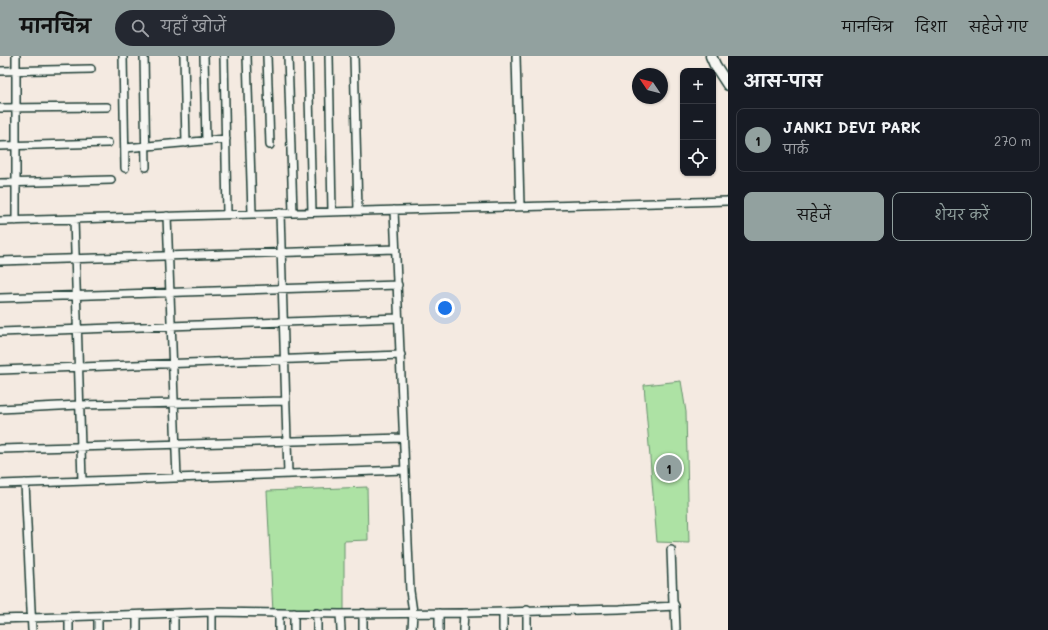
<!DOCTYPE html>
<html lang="hi">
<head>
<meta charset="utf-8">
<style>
	body { margin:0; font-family:Mali,"Playpen Sans Deva",sans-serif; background:#242831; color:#f1f3f6 }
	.controls { position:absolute; right:12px; top:12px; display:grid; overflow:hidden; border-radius:8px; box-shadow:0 1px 3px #0004 }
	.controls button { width:36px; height:36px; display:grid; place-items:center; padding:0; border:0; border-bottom:1px solid #363941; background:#171b24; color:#f1f3f6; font:20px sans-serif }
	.compass { position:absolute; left:632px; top:12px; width:36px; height:36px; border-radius:50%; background:#171b24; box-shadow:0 1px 3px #0004; rotate:305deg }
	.you { position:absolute; left:445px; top:252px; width:14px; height:14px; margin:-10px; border:3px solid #fff; border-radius:50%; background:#1a73e8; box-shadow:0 0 0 6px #1a73e833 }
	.badge { display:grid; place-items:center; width:26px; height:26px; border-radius:50%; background:#92a19f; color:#111; font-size:13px; font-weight:700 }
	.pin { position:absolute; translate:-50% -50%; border:2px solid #fff; box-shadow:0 1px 4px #0006 }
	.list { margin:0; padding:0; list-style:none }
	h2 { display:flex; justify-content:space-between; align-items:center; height:52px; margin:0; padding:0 16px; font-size:17px }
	h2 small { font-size:13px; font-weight:400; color:#9ea1a6 }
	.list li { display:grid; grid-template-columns:26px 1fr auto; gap:12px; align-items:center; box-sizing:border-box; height:64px; margin:0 8px 8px; padding:0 8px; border:1px solid #363941; border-radius:8px }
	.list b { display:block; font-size:15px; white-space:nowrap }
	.list p { margin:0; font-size:13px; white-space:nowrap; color:#9ea1a6 }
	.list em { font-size:13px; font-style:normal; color:#9ea1a6 }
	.actions { display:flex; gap:8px; padding:12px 16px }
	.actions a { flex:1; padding:9px 0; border:1px solid #92a19f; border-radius:8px; text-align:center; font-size:14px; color:#92a19f }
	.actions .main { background:#92a19f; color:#111 }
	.icon { flex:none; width:22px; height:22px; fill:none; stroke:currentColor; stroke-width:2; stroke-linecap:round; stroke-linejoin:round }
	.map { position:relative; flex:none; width:728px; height:574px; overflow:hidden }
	header { display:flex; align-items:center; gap:24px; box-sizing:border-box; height:56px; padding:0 20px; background:#92a19f; color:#111 }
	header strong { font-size:19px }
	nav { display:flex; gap:22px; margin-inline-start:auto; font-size:14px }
	.search { width:280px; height:36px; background:#242831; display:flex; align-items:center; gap:10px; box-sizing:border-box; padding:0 14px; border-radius:22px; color:#9ea1a6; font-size:15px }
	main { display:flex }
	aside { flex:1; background:#171b24 }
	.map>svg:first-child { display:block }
</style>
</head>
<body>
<header>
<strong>मानचित्र</strong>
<div class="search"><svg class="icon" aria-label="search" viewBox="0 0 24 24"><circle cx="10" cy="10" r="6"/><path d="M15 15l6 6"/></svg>यहाँ खोजें</div>
<nav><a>मानचित्र</a><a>दिशा</a><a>सहेजे गए</a></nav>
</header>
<main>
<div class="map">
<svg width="728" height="574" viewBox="0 0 728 574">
	<rect width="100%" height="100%" fill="#f4eae1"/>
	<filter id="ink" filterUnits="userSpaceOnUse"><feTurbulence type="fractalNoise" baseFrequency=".025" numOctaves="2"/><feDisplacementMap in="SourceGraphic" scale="8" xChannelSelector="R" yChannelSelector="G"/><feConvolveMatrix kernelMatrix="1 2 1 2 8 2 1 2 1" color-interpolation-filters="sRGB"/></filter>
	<g filter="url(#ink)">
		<path fill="#ade2a4" stroke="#66906c" d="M 681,325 L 686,356 L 689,487 L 657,486 L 644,329 Z
			M 367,431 L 368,484 L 344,485 L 344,557 L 273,557 L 267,435 Z"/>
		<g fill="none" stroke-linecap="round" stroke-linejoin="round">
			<g stroke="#1f3d34" stroke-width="10">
				<path id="street" d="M 123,0 L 125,112
					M 144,0 L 146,111
					M 184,0 L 186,87
					M 204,0 L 206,85
					M 224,0 L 227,158
					M 247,0 L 252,157
					M 267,0 L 270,89
					M 288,0 L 293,157
					M 308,0 L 312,156
					M 329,0 L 332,156
					M 354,0 L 358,155
					M 516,0 L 520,150
					M 0,15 L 91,13
					M 0,52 L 107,51
					M 0,90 L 108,87
					M 125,92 L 226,83
					M 0,127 L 111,124
					M 394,154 L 410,535 L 413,556 L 412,574
					M 280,157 L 288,418
					M 167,160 L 177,422
					M 74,163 L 82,425
					M 0,165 L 728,145
					M 16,165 L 16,0
					M 0,205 L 396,193
					M 0,242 L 398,229
					M 0,276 L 399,262
					M 0,314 L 401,299
					M 0,353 L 79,349 L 286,345
					M 0,393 L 404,382
					M 25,427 L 32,574
					M 0,428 L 405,414
					M 671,494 L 673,546 L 675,550
					M 527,554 L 527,574
					M 503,556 L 503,574
					M 279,557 L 279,574
					M 294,557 L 294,574
					M 317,557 L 317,574
					M 363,557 L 363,574
					M 439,557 L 439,574
					M 340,558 L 341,574
					M 137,559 L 137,574
					M 98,560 L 98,574
					M 0,563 L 212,556 L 340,558 L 464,557 L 619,553 L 675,550 L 676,574
					M 69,574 L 69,561
					M 174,574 L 174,558
					M 212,574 L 212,556
					M 463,574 L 464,557"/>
			</g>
			<g stroke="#1f3d34" stroke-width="13">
				<path id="secondary" d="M 711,0 L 715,9 L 728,29"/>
			</g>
			<use href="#street" stroke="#f6f6f2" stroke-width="7"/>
			<use href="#secondary" stroke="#f6f6f2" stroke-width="10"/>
		</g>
	</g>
</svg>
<div class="controls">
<button>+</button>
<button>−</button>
<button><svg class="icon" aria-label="locate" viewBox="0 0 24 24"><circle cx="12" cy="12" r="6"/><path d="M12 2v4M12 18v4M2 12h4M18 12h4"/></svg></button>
</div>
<svg class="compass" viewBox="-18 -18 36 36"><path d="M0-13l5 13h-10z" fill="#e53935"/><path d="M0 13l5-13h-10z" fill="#9ea1a6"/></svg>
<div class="you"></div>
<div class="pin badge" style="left:669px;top:412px">1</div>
</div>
<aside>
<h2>आस-पास<small></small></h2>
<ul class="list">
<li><span class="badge">1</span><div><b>JANKI DEVI PARK</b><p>पार्क</p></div><em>270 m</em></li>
</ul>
<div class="actions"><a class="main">सहेजें</a><a>शेयर करें</a></div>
</aside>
</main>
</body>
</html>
